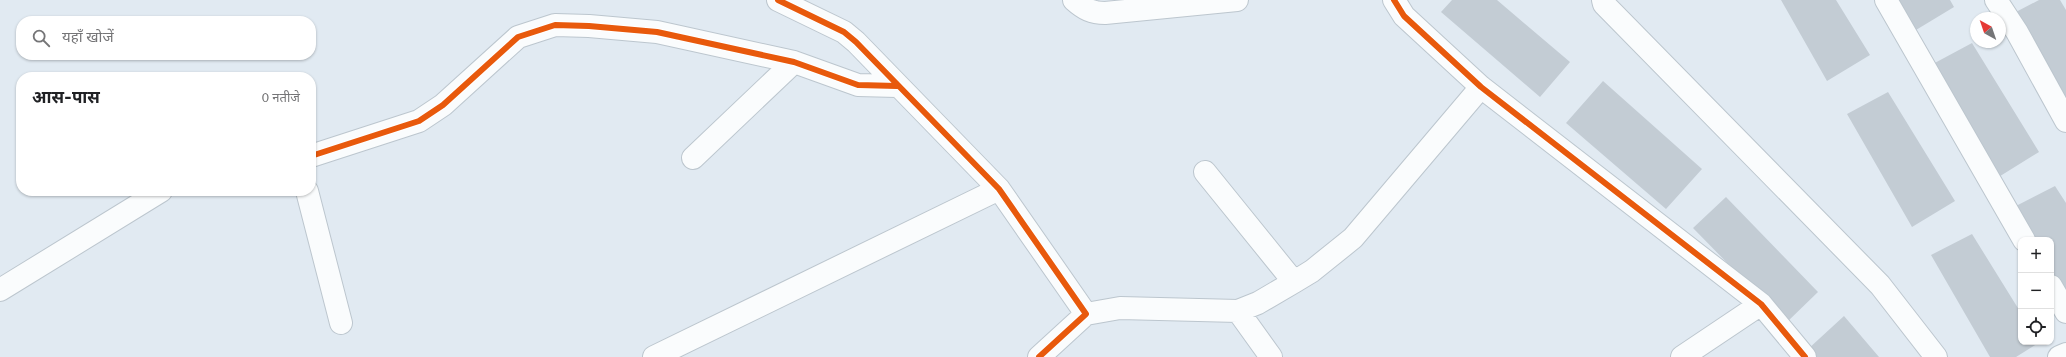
<!DOCTYPE html>
<html lang="hi">
<head>
<meta charset="utf-8">
<style>
	body { margin:0; font-family:"Roboto Serif","Noto Sans Devanagari",serif; background:#f2f2f2; color:#202124 }
	.controls { position:absolute; right:12px; bottom:12px; display:grid; overflow:hidden; border-radius:8px; box-shadow:0 1px 3px #0004 }
	.controls button { width:36px; height:36px; display:grid; place-items:center; padding:0; border:0; border-bottom:1px solid #e0e0e0; background:#fff; color:#202124; font:20px sans-serif }
	.compass { position:absolute; left:1970px; top:12px; width:36px; height:36px; border-radius:50%; background:#fff; box-shadow:0 1px 3px #0004; rotate:320deg }
	.list { margin:0; padding:0; list-style:none }
	h2 { display:flex; justify-content:space-between; align-items:center; height:52px; margin:0; padding:0 16px; font-size:17px }
	h2 small { font-size:13px; font-weight:400; color:#757577 }
	.icon { flex:none; width:22px; height:22px; fill:none; stroke:currentColor; stroke-width:2; stroke-linecap:round; stroke-linejoin:round }
	.map { position:relative; flex:none; width:2066px; height:357px; overflow:hidden }
	.search { position:absolute; background:#fff; box-shadow:0 1px 3px #0004; left:16px; top:16px; width:300px; height:44px; display:flex; align-items:center; gap:10px; box-sizing:border-box; padding:0 14px; border-radius:16px; color:#757577; font-size:15px }
	.panel { position:absolute; background:#fff; box-shadow:0 1px 3px #0004; left:16px; top:72px; width:300px; height:124px; border-radius:16px }
	.map>svg:first-child { display:block }
</style>
</head>
<body>
<div class="map">
<svg width="2066" height="357" viewBox="0 0 2066 357">
	<rect width="100%" height="100%" fill="#e1eaf2"/>
	<path fill="#c3ccd4" d="M 1452,0 L 1497,0 L 1570,62 L 1540,97 L 1441,12 Z
		M 1781,0 L 1836,0 L 1870,55 L 1827,81 Z
		M 1893,0 L 1950,0 L 1954,7 L 1911,33 Z
		M 2039,0 L 2060,0 L 2066,10 L 2066,103 L 2014,13 Z
		M 1972,43 L 2039,152 L 1997,178 L 1931,65 Z
		M 1603,81 L 1702,169 L 1666,209 L 1566,123 Z
		M 1888,92 L 1955,201 L 1912,227 L 1847,114 Z
		M 2055,186 L 2066,203 L 2066,297 L 2051,271 L 2051,240 L 2033,240 L 2014,207 Z
		M 1726,197 L 1818,292 L 1786,323 L 1693,228 Z
		M 1972,234 L 2021,313 L 2021,342 L 2040,342 L 2016,357 L 1990,357 L 1931,255 Z
		M 1844,316 L 1879,357 L 1814,357 L 1807,350 Z"/>
	<g fill="none" stroke-linecap="round" stroke-linejoin="round">
		<g stroke="#bcc6ce" stroke-width="24">
			<path id="minor" d="M 778,0 L 844,32 L 856,42 L 999,189 L 1086,314 L 1039,357
				M 1074,0 C 1084,9 1092,13 1105,13 L 1237,0
				M 1394,0 L 1404,16 L 1481,87 L 1761,304 L 1805,357
				M 1603,0 L 1604,4 L 1880,285 L 1936,357
				M 1886,0 L 2024,240
				M 1996,0 L 2017,32 L 2066,121
				M 311,156 L 419,121 L 443,105 L 518,37 L 555,25 L 589,26 L 657,32 L 794,62 L 858,85 L 897,86
				M 693,158 L 794,62
				M 1205,172 L 1294,282
				M 307,191 L 341,323
				M 2051,286 L 2066,312
				M 0,290 L 161,191
				M 1238,311 L 1271,357
				M 1086,314 L 1120,308 L 1238,311 L 1258,303 L 1294,282 L 1312,271 L 1353,238 L 1481,87
				M 654,357 L 999,189
				M 1682,357 L 1761,304
				M 2059,357 L 2066,354"/>
		</g>
		<use href="#minor" stroke="#fafcfd" stroke-width="22"/>
		<g stroke="#fff" stroke-width="8">
			<path id="cycleway" d="M 778,0 L 844,32 L 856,42 L 999,189 L 1086,314 L 1039,357
				M 1394,0 L 1404,16 L 1481,87 L 1761,304 L 1805,357
				M 311,156 L 419,121 L 443,105 L 518,37 L 555,25 L 589,26 L 657,32 L 794,62 L 858,85 L 897,86"/>
		</g>
		<use href="#cycleway" stroke="#e8590c" stroke-width="6"/>
	</g>
</svg>
<div class="controls">
<button>+</button>
<button>−</button>
<button><svg class="icon" aria-label="locate" viewBox="0 0 24 24"><circle cx="12" cy="12" r="6"/><path d="M12 2v4M12 18v4M2 12h4M18 12h4"/></svg></button>
</div>
<svg class="compass" viewBox="-18 -18 36 36"><path d="M0-13l5 13h-10z" fill="#e53935"/><path d="M0 13l5-13h-10z" fill="#757577"/></svg>
<div class="search"><svg class="icon" aria-label="search" viewBox="0 0 24 24"><circle cx="10" cy="10" r="6"/><path d="M15 15l6 6"/></svg>यहाँ खोजें</div>
<section class="panel">
<h2>आस-पास<small>0 नतीजे</small></h2>
<ul class="list">
</ul>
</section>
</div>
</body>
</html>
